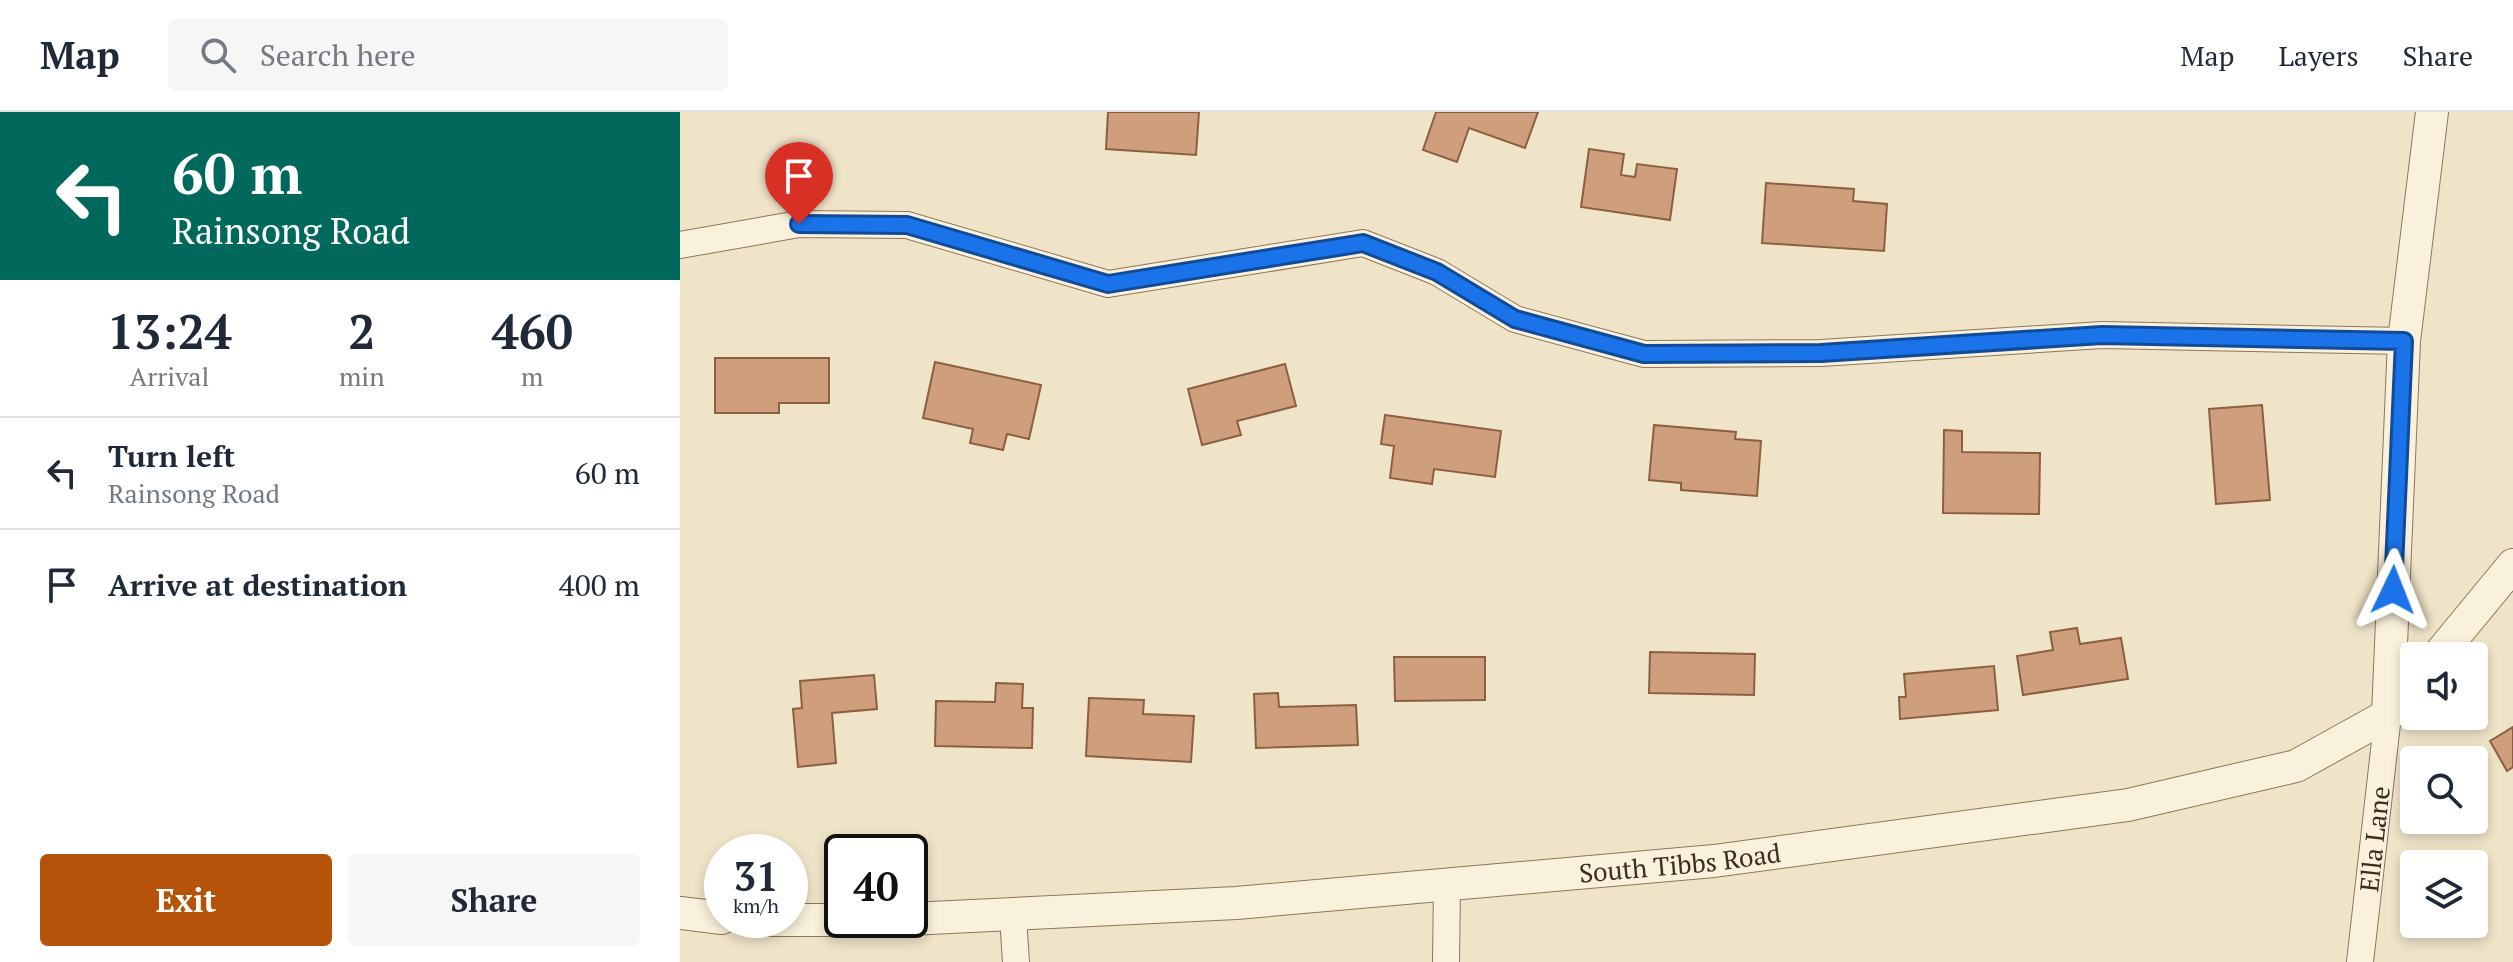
<!DOCTYPE html>
<style>
body{margin:0;font-family:"PT Serif",serif;background:#f6f6f7;color:#1f2937;height:100vh;display:flex;flex-direction:column;font-size:30px;white-space:nowrap}
*{box-sizing:border-box;margin:0}
p{font-size:26px;color:#747a83}
.icon{flex:none;width:44px;height:44px;fill:none;stroke:currentColor;stroke-width:2;stroke-linecap:round;stroke-linejoin:round}
.map{position:relative;flex:1;overflow:hidden}
.details{display:flex;flex-direction:column;background:#fff;width:680px}
.details>*{flex:none}
.top-card{background:#00695c;color:#fff;overflow:hidden}
.buttons{position:absolute;left:1720px;top:530px;display:grid;gap:16px}
.buttons a{display:grid;place-items:center;width:88px;height:88px;border-radius:8px;background:#fff;box-shadow:0 4px 12px #0003;font-size:40px}
.speed{position:absolute;left:24px;top:722px;display:flex;gap:16px;font-size:40px;font-weight:700;text-align:center}
.speed>*{display:grid;place-content:center;width:104px;height:104px;border-radius:50%;background:#fff;box-shadow:0 4px 12px #0003;line-height:1}
.speed small{font-size:20px;font-weight:400}
.speed .limit{border:4px solid #111;border-radius:12px;background:#fff;color:#111}
.pin{position:absolute;display:grid;place-items:center;width:68px;height:68px;color:#fff;margin:-82px -34px;border-radius:50% 50% 50% 0;rotate:-45deg;box-shadow:0 0 8px #0007}
.pin .icon{rotate:45deg}
.me{position:absolute;width:88px;margin:-44px;rotate:2deg;stroke-linejoin:round;filter:drop-shadow(0 0 6px #0008)}
.turn{display:flex;align-items:center;gap:28px;height:168px;padding:0 40px;font-size:36px}
.turn .icon{width:104px;height:104px;stroke-width:2.5}
.turn b{display:block;font-size:56px;line-height:68px}
.eta{display:flex;justify-content:space-evenly;align-items:center;height:136px;text-align:center}
.eta b{font-size:48px;font-weight:800;line-height:56px}
.cta{display:flex;gap:16px;margin-top:auto;padding:16px 40px}
.cta a{flex:1;height:92px;border-radius:8px;background:#b45309;color:#fff;font-size:32px;font-weight:800;line-height:92px;text-align:center}
.cta a+a{background:#f6f6f7;color:#1f2937}
ul{padding:0;list-style:none}
li{display:flex;align-items:center;gap:24px;height:112px;padding:0 40px;border-top:2px solid #e0e1e3}
li div{flex:1}
li b{display:block;font-size:30px}
li em{font-style:normal}
header{display:flex;align-items:center;gap:48px;box-sizing:border-box;height:112px;padding:0 40px;background:#fff;border-bottom:2px solid #e0e1e3}
header strong{font-size:38px}
nav{display:flex;gap:44px;margin-inline-start:auto;font-size:28px}
.search{width:560px;height:72px;background:#f6f6f7;display:flex;align-items:center;gap:20px;box-sizing:border-box;padding:0 28px;border-radius:8px;color:#747a83;font-size:30px}
main{display:flex;flex:1;min-height:0}
.map>svg:first-child{display:block}
.building{fill:#cf9f7d;stroke:#8d5f41;stroke-width:2}
.lines{fill:none;stroke-linecap:round;stroke-linejoin:round}
.minor-casing{stroke:#8d765c;stroke-width:28}
.tertiary-casing{stroke:#8d765c;stroke-width:34}
.minor{stroke:#faf1dc;stroke-width:26}
.tertiary{stroke:#faf1dc;stroke-width:32}
.route-casing{stroke:#114b97;stroke-width:20}
.route{stroke:#1a73e8;stroke-width:14}
.labels{text-anchor:middle;dominant-baseline:central;stroke-width:6;stroke-linejoin:round;paint-order:stroke}
.street-label{font-size:26px;fill:#3d2e20;stroke:#f7eed8}
</style>
<header>
<strong>Map</strong>
<div class="search"><svg class="icon" aria-label="search" viewBox="0 0 24 24"><circle cx="10" cy="10" r="6"/><path d="M15 15l6 6"/></svg>Search here</div>
<nav><a>Map</a><a>Layers</a><a>Share</a></nav>
</header>
<main>
<section class="details">
<div class="top-card">
<div class="turn"><svg class="icon" aria-label="left" viewBox="0 0 24 24"><path d="M17 20v-9H6M10 6l-5 5 5 5"/></svg><div><b>60 m</b>Rainsong Road</div></div>
</div>
<div class="eta">
<div><b>13:24</b><p>Arrival</p></div>
<div><b>2</b><p>min</p></div>
<div><b>460</b><p>m</p></div>
</div>
<ul>
<li><svg class="icon" aria-label="left" viewBox="0 0 24 24"><path d="M17 20v-9H6M10 6l-5 5 5 5"/></svg><div><b>Turn left</b><p>Rainsong Road</p></div><em>60 m</em></li>
<li><svg class="icon" aria-label="arrive" viewBox="0 0 24 24"><path d="M6 21V4h12l-3 4 3 4H6"/></svg><div><b>Arrive at destination</b></div><em>400 m</em></li>
</ul>
<div class="cta"><a>Exit</a><a>Share</a></div>
</section>
<div class="map">
<svg width="1833" height="850" viewBox="0 0 1833 850">
<rect width="100%" height="100%" fill="#f0e4c8"/>
<path class="building" d="M428 0H519L516 43 426 37Z
M756 0H858L845 36 789 16 777 50 743 38Z
M909 37 944 42 941 63 955 65 957 52 997 57 990 108 901 95Z
M1086 71 1174 77 1173 89 1207 92 1204 139 1082 131Z
M35 246H149V291H99V301H35Z
M255 250 361 273 349 327 327 322 323 338 290 331 293 317 243 306Z
M605 252 616 294 557 309 561 323 522 333 508 277Z
M1582 293 1590 388 1536 392 1529 297Z
M705 303 821 319 815 365 754 357 752 372 710 366 714 334 701 332Z
M974 313 1056 320 1055 327 1081 329 1077 384 1001 378V371L969 368Z
M1264 318 1282 319V340L1360 341 1359 402 1263 401Z
M1397 516 1400 532 1441 526 1448 567 1343 583 1337 544 1373 538 1370 520Z
M970 540 1075 542 1074 583 969 581Z
M714 545H805V588L715 589Z
M1314 554 1318 598 1220 607 1219 585H1226L1224 562Z
M194 563 197 597 152 601 156 651 118 655 113 597 122 596 120 569Z
M316 571 343 572 342 596H353L352 636 255 634 256 589 315 590Z
M598 581 599 595 676 593 678 633 576 636 574 582Z
M409 586 464 588 463 602 514 604 511 650 406 644Z
M1833 615V655L1827 659 1810 629Z"/>
<g class="lines">
<g class="minor-casing">
<g id="minor">
<path d="M0 133 119 112 227 113 428 172 683 131 757 160 835 207 964 242 1141 241 1422 223 1724 229"/>
<path d="M333 804 336 850"/>
<path d="M766 850 767 773"/>
<path id="s1" d="M1680 850 1708 603"/>
</g>
</g>
<g class="tertiary-casing">
<g id="tertiary">
<path d="M1758 544 1833 453"/>
<path d="M1708 603 1724 229 1752 0"/>
<path d="M0 801 42 806"/>
<path id="s2" d="M230 807 556 791 1034 749 1448 693 1616 654 1708 603 1734 572"/>
<path d="M92 808H202"/>
</g>
</g>
<use href="#minor" class="minor"/>
<use href="#tertiary" class="tertiary"/>
</g>
<g class="lines">
<g class="route-casing">
<path id="route" d="M119 112 227 113 428 172 683 131 757 160 835 207 964 242 1141 241 1422 223 1724 229 1713 478"/>
</g>
<use href="#route" class="route"/>
</g>
<g class="labels">
<g class="street-label">
<text stroke="none"><textPath href="#s1" startOffset="124">Ella Lane</textPath></text>
<text stroke="none"><textPath href="#s2" startOffset="772">South Tibbs Road</textPath></text>
</g>
</g>
</svg>
<div class="buttons">
<a><svg class="icon" aria-label="sound" viewBox="0 0 24 24"><path d="M4 9h4l5-4v14l-5-4H4zM17 9q2 3 0 6"/></svg></a>
<a><svg class="icon" aria-label="search" viewBox="0 0 24 24"><circle cx="10" cy="10" r="6"/><path d="M15 15l6 6"/></svg></a>
<a><svg class="icon" aria-label="layers" viewBox="0 0 24 24"><path d="M12 4l9 5-9 5-9-5zM3 14l9 5 9-5"/></svg></a>
</div>
<div class="speed"><div>31<small>km/h</small></div><div class="limit">40</div></div>
<div class="pin" style="left:119px;top:112px;background:#d93025"><svg class="icon" aria-label="arrive" viewBox="0 0 24 24"><path d="M6 21V4h12l-3 4 3 4H6"/></svg></div>
<svg class="me" style="left:1713px;top:478px" viewBox="-20 -20 40 40"><path d="M0-17L14 15 0 8-14 15z" fill="#1a73e8" stroke="#fff" stroke-width="4"/></svg>
</div>
</main>
